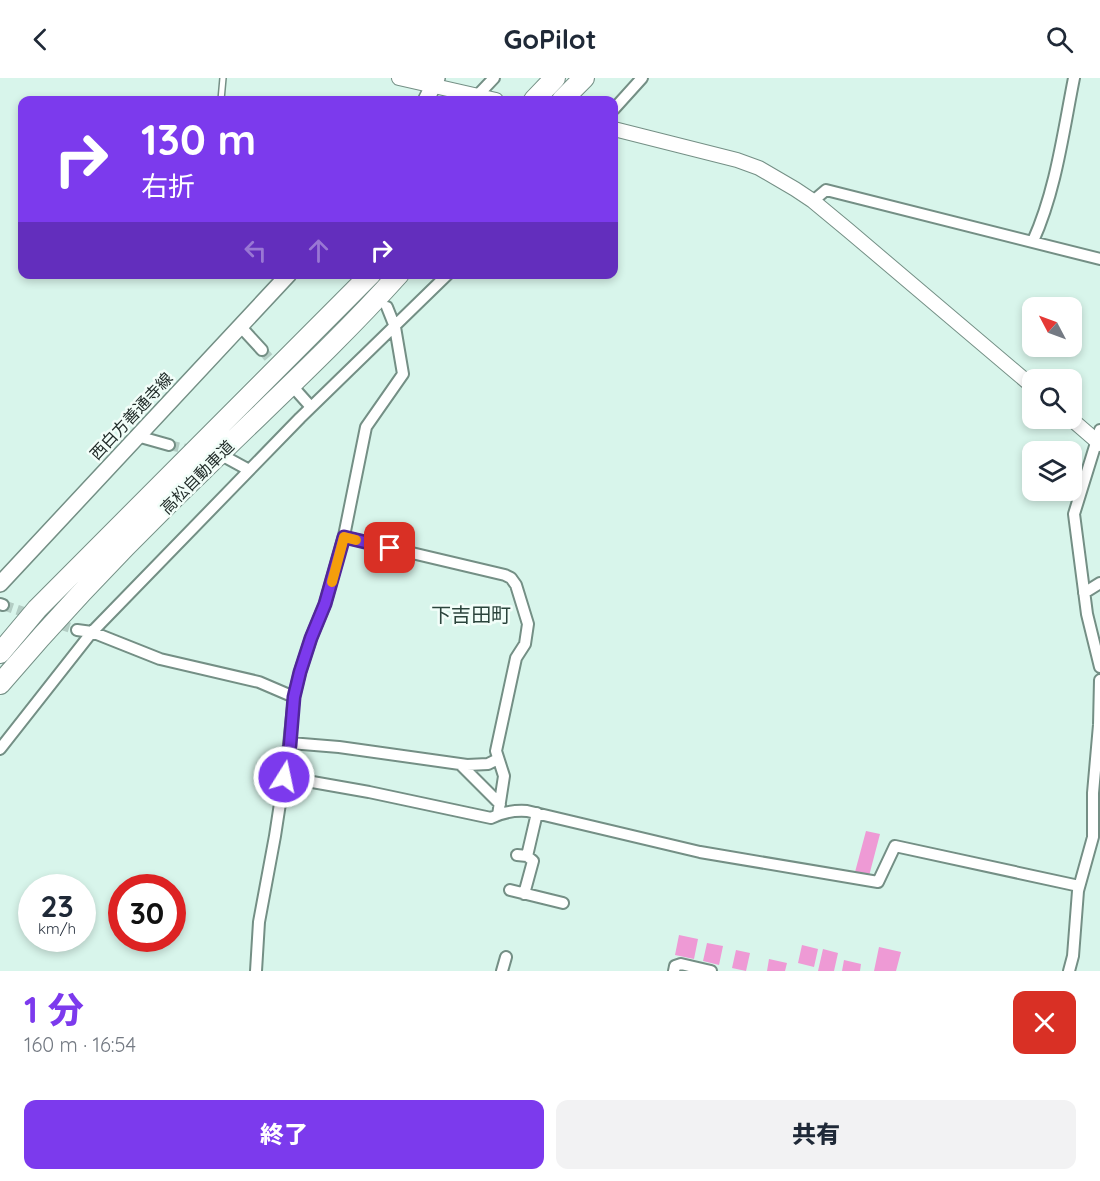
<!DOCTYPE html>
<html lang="ja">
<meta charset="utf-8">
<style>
body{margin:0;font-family:Quicksand,"Noto Sans JP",sans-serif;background:#f2f2f3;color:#1f2937;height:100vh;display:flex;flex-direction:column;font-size:22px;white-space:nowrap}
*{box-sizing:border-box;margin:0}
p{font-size:20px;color:#747a83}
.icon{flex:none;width:33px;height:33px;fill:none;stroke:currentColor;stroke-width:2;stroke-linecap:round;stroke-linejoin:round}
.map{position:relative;height:893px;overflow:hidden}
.sheet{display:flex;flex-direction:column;background:#fff;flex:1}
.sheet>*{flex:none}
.top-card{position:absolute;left:18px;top:18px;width:600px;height:183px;border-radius:12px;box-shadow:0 3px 9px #0003;background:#7c3aed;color:#fff;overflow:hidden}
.needle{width:39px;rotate:311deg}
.controls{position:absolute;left:1022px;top:219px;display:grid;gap:12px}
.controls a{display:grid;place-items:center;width:60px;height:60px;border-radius:12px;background:#fff;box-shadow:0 3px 9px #0003;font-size:30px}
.speed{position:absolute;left:18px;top:796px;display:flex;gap:12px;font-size:30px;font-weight:700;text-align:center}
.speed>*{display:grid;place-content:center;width:78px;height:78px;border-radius:50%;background:#fff;box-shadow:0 3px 9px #0003;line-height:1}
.speed small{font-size:15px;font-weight:400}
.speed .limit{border:9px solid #d22;background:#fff;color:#111}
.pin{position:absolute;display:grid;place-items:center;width:51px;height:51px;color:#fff;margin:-26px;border-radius:12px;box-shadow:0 3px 9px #0006}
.me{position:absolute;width:66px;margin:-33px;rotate:10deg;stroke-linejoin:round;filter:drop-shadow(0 0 4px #0008)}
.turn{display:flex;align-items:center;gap:21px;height:126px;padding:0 24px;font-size:27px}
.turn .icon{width:78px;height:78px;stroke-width:2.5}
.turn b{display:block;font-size:42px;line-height:51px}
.lanes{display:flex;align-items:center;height:57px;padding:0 24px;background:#0003;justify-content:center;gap:30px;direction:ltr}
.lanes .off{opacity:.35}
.round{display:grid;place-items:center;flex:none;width:63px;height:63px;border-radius:12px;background:#f2f2f3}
.overview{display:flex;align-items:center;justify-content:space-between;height:102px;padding:0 24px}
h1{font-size:36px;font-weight:800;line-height:45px;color:#7c3aed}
.cta{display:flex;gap:12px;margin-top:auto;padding:12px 24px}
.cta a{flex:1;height:69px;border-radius:12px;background:#7c3aed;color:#fff;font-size:24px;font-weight:800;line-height:69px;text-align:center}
.cta a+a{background:#f2f2f3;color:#1f2937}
header{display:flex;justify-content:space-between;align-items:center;height:78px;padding:0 24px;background:#fff;font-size:27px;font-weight:800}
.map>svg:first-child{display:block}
.building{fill:#ee9ad5}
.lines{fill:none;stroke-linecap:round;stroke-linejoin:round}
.minor-tunnel{stroke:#b3cdc4;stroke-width:10;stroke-dasharray:10 5;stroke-linecap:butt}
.service-casing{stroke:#748f85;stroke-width:8}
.minor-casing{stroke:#748f85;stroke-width:14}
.tertiary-casing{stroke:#748f85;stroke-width:16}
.secondary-casing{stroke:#748f85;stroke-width:18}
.motorway-casing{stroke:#748f85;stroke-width:22}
.service{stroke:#fff;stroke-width:5}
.minor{stroke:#fff;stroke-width:10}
.tertiary{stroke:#fff;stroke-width:14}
.secondary{stroke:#fff;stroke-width:15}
.motorway{stroke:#fff;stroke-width:20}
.route-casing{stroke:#51269a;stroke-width:15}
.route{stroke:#7c3aed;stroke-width:10}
.slow{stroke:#f59e0b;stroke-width:10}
.labels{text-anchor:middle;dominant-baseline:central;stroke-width:5;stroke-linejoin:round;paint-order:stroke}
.street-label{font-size:16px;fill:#212c29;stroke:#f2fef9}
.quarter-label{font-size:20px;fill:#2b443c;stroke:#f2fef9}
</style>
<header><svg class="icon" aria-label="back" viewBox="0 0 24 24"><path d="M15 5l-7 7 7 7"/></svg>GoPilot<svg class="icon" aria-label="search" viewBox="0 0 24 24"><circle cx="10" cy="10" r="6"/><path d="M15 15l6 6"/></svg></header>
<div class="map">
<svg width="1100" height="893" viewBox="0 0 1100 893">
<rect width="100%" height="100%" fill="#d8f5eb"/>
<path class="building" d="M866 753 880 756 869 798 855 794Z
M679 857 698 861 694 881 675 877Z
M707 865 723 868 719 887 703 883Z
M802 867 818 871 814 889 798 885Z
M879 869 901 874 896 893H874Z
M823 871 838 875 834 893H818Z
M736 872 750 875 746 893 732 890Z
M769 881 787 885 785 893H767Z
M844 882 861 886 860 893H842Z"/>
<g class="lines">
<path class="minor-tunnel" d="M262 272 280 293
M169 367 195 373
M3 527 77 552"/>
<g class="service-casing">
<path id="service" d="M221 22 223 0"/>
</g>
<g class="minor-casing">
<path id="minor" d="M476 19 494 0
M614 31 642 0
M813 123 826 112 1100 181
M1033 163C1056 112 1063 55 1074 0
M240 248 262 272
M294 310 311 329
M1100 352 1074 436 1087 536 1100 589
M137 358 169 367
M227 380 249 392
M344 459 505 497 511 500 516 507 528 546 525 566 516 580 496 673 504 698 498 737
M1084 515 1100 505
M0 526 3 527
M77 552 92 554 160 581 259 604 294 619
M290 665 339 669 467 687 488 686 498 681
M0 671 92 554 300 340 448 196
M460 686 500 726
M284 699 369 714 491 740C503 734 513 732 527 733L700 774 878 804 895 768 1079 808
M517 777 527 778 533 783 524 816
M527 778 537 735
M510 812 563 825
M256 893 259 844 275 758 289 667 294 619 300 594 311 560 325 526 344 458 366 349 403 296 395 249 387 229
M502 893 506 879
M674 893 675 888 681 886 711 893
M1069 893 1073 878 1078 813 1093 759V715L1099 647 1100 602"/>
</g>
<g class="tertiary-casing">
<path id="tertiary" d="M399 0 496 22
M614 51 737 82 759 90 795 111 813 123 848 152 1032 308
M1070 340 1100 366"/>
</g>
<g class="secondary-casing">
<path id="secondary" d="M426 22 437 0
M0 506 289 196"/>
</g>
<g class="motorway-casing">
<path id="motorway" d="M534 22 555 0
M562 22 584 0
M0 575 37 531 371 196
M0 606C64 531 132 460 203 392 269 327 337 265 399 196"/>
</g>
<use href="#service" class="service"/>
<use href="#minor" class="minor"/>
<use href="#tertiary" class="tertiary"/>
<use href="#secondary" class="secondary"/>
<use href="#motorway" class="motorway"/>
</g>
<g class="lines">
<g class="route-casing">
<path id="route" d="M284 699 290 667 294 619 300 594 311 560 325 526 344 459 390 470"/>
</g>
<use href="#route" class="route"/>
<path class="slow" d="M332 504 344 459 356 462"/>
</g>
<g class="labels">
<g class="street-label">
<text transform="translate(131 338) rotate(-47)">西白方善通寺線</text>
<text transform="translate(197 399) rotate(-45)">高松自動車道</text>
</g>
<g class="quarter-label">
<text x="471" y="536">下吉田町</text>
</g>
</g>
</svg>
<div class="controls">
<a><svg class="needle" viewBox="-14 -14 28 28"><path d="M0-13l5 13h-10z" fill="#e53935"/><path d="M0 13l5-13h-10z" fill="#747a83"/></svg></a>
<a><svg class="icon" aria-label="search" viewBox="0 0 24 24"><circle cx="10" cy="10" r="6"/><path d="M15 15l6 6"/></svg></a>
<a><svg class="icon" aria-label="layers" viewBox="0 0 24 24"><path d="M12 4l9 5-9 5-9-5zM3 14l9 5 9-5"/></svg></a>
</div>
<div class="speed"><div>23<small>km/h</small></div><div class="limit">30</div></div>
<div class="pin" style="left:390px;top:470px;background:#d93025"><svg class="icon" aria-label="arrive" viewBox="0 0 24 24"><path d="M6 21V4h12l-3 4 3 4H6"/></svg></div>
<svg class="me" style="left:284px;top:699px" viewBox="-20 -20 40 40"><circle r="17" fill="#7c3aed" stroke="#fff" stroke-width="3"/><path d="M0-11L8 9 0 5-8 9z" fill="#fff"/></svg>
<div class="top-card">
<div class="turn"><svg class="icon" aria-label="right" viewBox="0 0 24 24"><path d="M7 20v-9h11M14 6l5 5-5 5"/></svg><div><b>130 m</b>右折</div></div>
<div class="lanes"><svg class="icon off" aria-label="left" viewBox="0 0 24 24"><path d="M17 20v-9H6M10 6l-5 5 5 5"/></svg><svg class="icon off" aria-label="ahead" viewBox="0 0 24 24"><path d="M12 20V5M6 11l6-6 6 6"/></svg><svg class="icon" aria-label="right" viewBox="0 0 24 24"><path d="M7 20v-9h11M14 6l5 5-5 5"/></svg></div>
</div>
</div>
<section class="sheet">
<div class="overview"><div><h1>1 分</h1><p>160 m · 16:54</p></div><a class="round" style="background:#d93025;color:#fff"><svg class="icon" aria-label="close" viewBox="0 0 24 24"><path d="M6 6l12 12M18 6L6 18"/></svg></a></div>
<div class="cta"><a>終了</a><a>共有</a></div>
</section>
